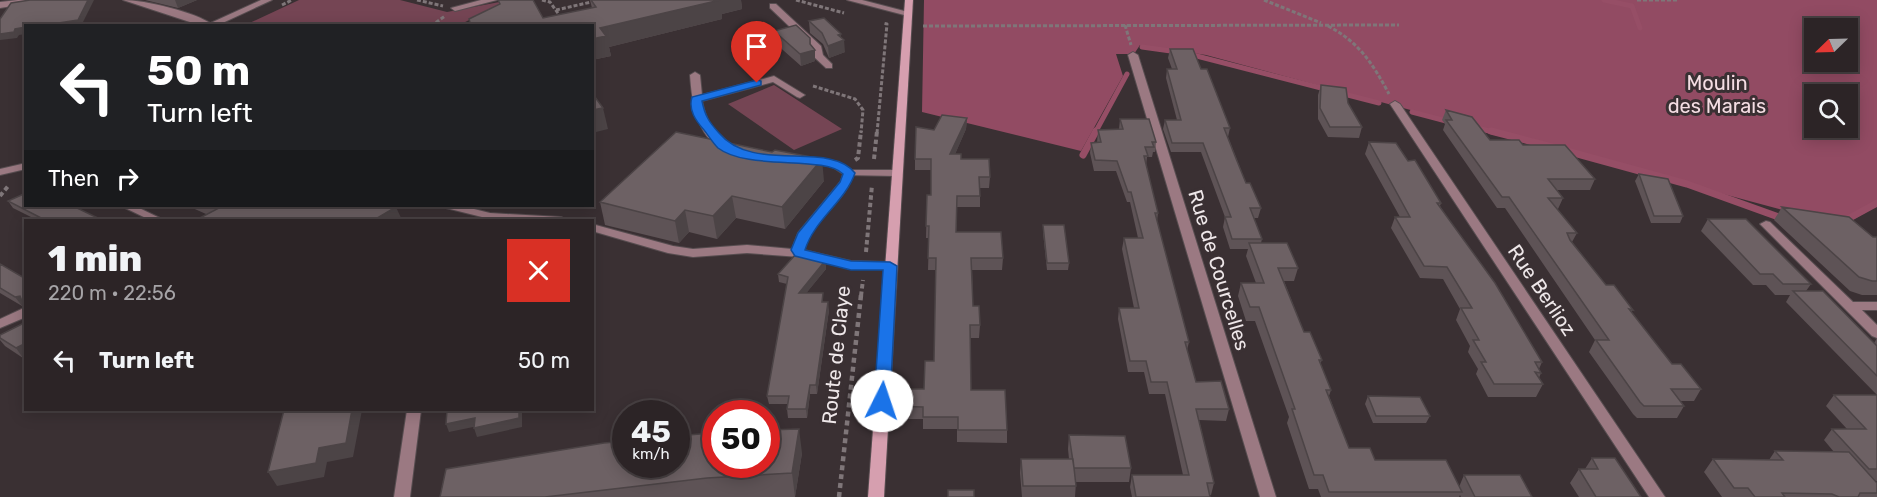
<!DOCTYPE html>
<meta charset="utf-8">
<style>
body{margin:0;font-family:Rubik,sans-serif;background:#383032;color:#f1f3f6;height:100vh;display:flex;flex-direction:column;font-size:22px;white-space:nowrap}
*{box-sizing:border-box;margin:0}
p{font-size:20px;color:#a6a4a7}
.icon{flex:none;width:33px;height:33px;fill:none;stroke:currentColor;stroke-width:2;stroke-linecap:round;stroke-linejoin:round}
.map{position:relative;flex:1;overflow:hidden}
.drawer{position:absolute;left:24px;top:219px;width:570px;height:192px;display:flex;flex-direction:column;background:#2c2426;border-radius:0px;box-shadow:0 3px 15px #0003,0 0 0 2px #484143}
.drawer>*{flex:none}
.hud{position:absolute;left:24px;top:24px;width:570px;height:183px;border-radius:0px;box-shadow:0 3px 15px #0003,0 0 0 2px #484143;background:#202124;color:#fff;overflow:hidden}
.needle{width:39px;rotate:247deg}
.buttons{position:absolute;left:1804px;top:18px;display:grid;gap:12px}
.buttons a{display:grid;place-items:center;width:54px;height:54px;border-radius:0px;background:#2c2426;box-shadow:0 3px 15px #0003,0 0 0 2px #484143;font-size:30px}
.speed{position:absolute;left:612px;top:400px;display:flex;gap:12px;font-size:30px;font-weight:700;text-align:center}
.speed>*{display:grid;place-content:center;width:78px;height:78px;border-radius:50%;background:#2c2426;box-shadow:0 3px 15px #0003,0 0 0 2px #484143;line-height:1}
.speed small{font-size:15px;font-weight:400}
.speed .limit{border:9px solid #d22;background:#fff;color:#111}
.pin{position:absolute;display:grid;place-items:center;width:51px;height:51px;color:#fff;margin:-62px -26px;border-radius:50% 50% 50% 0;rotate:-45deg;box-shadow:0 0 6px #0007}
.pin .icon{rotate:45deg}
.me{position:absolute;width:66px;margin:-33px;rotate:4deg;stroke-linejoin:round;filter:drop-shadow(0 0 4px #0008)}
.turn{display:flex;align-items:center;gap:21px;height:126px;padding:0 24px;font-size:27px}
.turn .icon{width:78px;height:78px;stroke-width:2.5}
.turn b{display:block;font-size:42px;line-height:51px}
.then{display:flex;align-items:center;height:57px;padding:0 24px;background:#0003;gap:12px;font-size:22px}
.round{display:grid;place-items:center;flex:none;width:63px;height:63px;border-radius:0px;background:#383032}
.overview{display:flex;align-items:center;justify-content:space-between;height:102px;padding:0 24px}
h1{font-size:36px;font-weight:800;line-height:45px}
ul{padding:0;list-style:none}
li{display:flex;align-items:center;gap:18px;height:78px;padding:0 24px}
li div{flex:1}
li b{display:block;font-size:22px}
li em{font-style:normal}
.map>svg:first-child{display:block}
.green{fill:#754554}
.forest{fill:#924b63;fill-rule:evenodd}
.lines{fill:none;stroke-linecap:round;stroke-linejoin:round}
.stream-far1{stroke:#964e66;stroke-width:5}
.stream{stroke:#964e66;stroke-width:7}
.lane-casing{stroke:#574d50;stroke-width:2}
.street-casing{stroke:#574d50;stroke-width:2}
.secondary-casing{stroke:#574d50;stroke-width:2}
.path-far2{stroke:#7f7679;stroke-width:3;stroke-dasharray:4 2;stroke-linecap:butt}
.path-far1{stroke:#7f7679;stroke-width:4;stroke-dasharray:4.5 3;stroke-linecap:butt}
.path{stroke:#7f7679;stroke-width:4.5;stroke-dasharray:5 4;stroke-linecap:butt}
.lane{fill:#9b7982;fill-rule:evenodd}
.street{fill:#9b7982;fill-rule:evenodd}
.secondary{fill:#d69faf;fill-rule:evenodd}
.wall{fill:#5e5356}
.shaded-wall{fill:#4c4446}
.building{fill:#6d6164;stroke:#4c4446;stroke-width:1.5}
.route{fill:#1a73e8;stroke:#114b97;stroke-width:1.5}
.labels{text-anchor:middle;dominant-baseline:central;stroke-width:6;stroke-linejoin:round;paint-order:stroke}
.park-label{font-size:20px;fill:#f4dde3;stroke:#3a3033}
.street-label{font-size:20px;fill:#eee7e9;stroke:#3a3033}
</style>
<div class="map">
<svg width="1877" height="497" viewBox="0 0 1877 497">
<rect width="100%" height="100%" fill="#3a3033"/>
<path class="green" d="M299 0H400L447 12 510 0 459 25 243 26Z
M774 85 842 129 794 150 728 104Z"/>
<path class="forest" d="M924 0H1877V206L1842 226 1206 55 1140 45 1134 54H1116L1123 76 1081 151 922 112ZM1815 28H1848V62H1815ZM1815 94H1848V128H1815Z"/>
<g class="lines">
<path class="stream-far1" d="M1604 0 1632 6 1640 28
M1142 47 1178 52
M1189 54 1329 90
M1340 93 1379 103
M1412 112 1450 122
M1473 127 1497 133
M1095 133 1127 74"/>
<path class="stream" d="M1491 131 1552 147
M1563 150 1687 184 1784 219
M1083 155 1096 131
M1844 221 1877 203"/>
<g class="lane-casing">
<path id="lane" d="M18 0H41L37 2 0 8V2Z
M123 0C145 0 196 12 213 25L202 26Z
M770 4H776L821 46 823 55 832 64V68H826L813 56V49L770 8Z
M695 72 700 75 702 95 774 76 805 95 800 98 797 97 773 82 702 101C708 131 718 131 736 150L731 153C697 142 692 104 690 75Z
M807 158C824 159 842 159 854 173 845 203 811 220 804 250L851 261 890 262 896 266 894 269H851L800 257 747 253 693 257 668 253 592 231V224L673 246 693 249 747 245 792 249 798 233 841 181 843 174 831 166 803 163 802 161 803 159Z
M444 206H462L490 213 561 217 567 220 490 219 446 208Z"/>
</g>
<g class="street-casing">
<path id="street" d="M261 0H272L216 26H204Z
M481 0H497L455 11 451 8Z
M847 0H862L912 13 908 16Z
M1133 52 1138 55 1276 497H1260L1128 55Z
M1395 101 1400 104 1665 497H1649L1390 104Z
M26 163V169L0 175V169Z
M849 170H896L901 173 896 176 845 175 844 173Z
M121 206H135L164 220H150Z
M1766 221 1770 222 1853 302H1877V310H1862L1877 325V338L1872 336 1760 224Z
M26 307V317L0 328V319Z
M407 410H421L410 497H394Z"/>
</g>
<g class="secondary-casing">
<path id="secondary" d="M905 0H913L884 497H868Z"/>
</g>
<path class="path-far2" d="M417 0 443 6
M542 0 550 2 567 26
M796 0 844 13
M1264 0 1321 23
M1637 0H1677
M282 5 292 0
M556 10 600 0
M1125 25 1131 45
M431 26 445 16
M923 26 1399 25
M1328 26C1359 42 1373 64 1389 94
M813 86 855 99 863 110 861 133
M877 133 887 24 883 23"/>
<path class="path-far1" d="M874 159 877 131
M855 160 858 158 861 131
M0 196 9 185
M866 252 872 185
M861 296 863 280"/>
<path class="path" d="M839 497 861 295"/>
<use href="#lane" class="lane"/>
<use href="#street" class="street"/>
<use href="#secondary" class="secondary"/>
</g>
<path class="wall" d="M145 0H197L178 8Z
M590 0H741L742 9 722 14V19L609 47 611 56 592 60V26H470L469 19 543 18 592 8Z
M809 21 845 52 829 58 823 44 810 33Z
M774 31 810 38V45L815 61 801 66 775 43Z
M1170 49 1201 69 1230 128 1228 137 1246 183 1261 208 1258 218H1254L1262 239 1261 243 1298 268 1294 281H1284L1304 332 1322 360 1320 364 1331 390 1329 396 1349 448 1375 460 1459 487 1464 475 1532 497H1461L1460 495 1459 497H1321L1318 489H1309L1287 423 1289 417 1255 321H1246L1238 296 1241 283H1256L1246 256 1248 249H1230L1223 227 1225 217 1201 152H1171L1163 129 1165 120H1177L1166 78 1167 69H1172L1168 58Z
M1321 85 1348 103 1362 127 1359 138 1328 137 1318 119V95Z
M1446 110 1490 140 1523 145 1595 179 1590 190H1557L1563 198 1558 209H1557L1577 233 1572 242 1606 285 1633 310 1631 312 1672 364 1701 389 1694 401H1680L1684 406 1677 418H1637L1633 414 1589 352 1595 340 1505 208H1497L1443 130 1445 124 1442 120Z
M967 118 966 129 955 154 990 177 989 188H980V207H957L956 232 1003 258 1002 270H972L973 306 980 325 979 338H970L971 390 1007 430V443L957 442V429H923V419H891L890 406 924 389 934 361 936 270H928L929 238H926L927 195H931V170H915V159L934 130Z
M1120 119 1156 142 1155 152H1153L1152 157H1147L1146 166 1158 213 1157 221 1189 342 1187 350 1196 382 1229 409 1226 421 1199 420 1214 483 1211 495H1210V497H1132L1130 487 1132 475H1183L1165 394H1149L1144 372H1128L1118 319 1119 308H1134L1122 249 1124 238H1138L1130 202H1127L1116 171H1094L1090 153 1091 143H1097L1098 130 1119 129Z
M1369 142 1408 161 1441 203 1440 206 1542 362 1539 369 1541 373 1539 378 1543 384 1536 397H1488L1476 374 1478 369 1468 352 1470 346 1456 320 1460 309 1443 279 1420 278 1391 228 1395 217H1400L1365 154Z
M1639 174 1683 216 1680 223H1651L1635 181Z
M824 181 785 229 736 218 717 239 689 232 679 243 605 225 600 202Z
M8 201 102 220H37L13 208Z
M188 206H393L206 214Z
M1782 207 1873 237H1877V295H1862L1850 291 1774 220Z
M1708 219 1811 284 1806 291 1874 343 1877 338V481H1874L1877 483V497H1722L1704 472 1713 459 1769 460 1775 451 1834 452 1824 440 1832 429H1847L1826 406 1834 395H1877L1786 302 1790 295H1775L1766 285H1753L1701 231Z
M1043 225 1069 263 1068 270H1047L1043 232Z
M825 261 826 269 806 293 824 302 829 310 817 394H810L807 418H788L787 409 788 404H769L767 396 787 284 779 282 778 274Z
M0 264 26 279V307L25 305 22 306 0 293Z
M26 322V356L23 358 5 346 0 340V335Z
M1368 396 1430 416 1426 423H1373L1365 404Z
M1069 435 1131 468 1129 482H1076L1075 497H1022L1020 473 1021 459H1069L1068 449Z
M802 453 795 497H440Z
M1592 458 1641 497H1579L1570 483 1579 469H1585Z"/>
<path class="shaded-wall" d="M88 0H94L81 26H39Z
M175 0H197L178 8Z
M716 0H741L742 9 722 14V19L609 47 611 56 592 60V39L600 28Z
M26 27V34L19 35 17 38 0 40V34L15 29Z
M841 34V41L844 40 845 52 829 58 828 46 838 35Z
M810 38 811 51 815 50V61L801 66 800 54Z
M603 108 608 129 592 133V110Z
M967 118 966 129 950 166V154Z
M822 159 824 181 785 229 782 207Z
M732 196 736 218 717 239 713 216Z
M396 207 402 220H374Z
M685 210 689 232 679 243 675 221Z
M825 261 826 269 800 301 799 293Z
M20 296 22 301 25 305 22 306 15 297Z
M828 302 829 310 817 394 816 385Z
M26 343V356L23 358 16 348Z
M810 385V394L807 418 806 409Z
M352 410H362L353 457 327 462 324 477 277 486 268 472 319 448Z
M519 410H522V427L477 437 474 428Z
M475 418 478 426 449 432 446 424Z
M799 429 802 453 795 497 792 473Z"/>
<path class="building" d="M30 0H88L78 20 39 26H26V27L15 29 14 32 0 34V19L11 3Z
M498 0H533L543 18 596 7 591 0H720L600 28 606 36 592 39V26H471L469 19 500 4Z
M824 18 841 34 838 35 844 40 828 46 822 33 809 21Z
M796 25 810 38V44L815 50 800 54 774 31Z
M1170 49H1193L1201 69H1207L1230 128H1224L1237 161 1246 183H1250L1261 208H1250L1262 239H1232L1225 217H1231L1203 143H1172L1165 120H1181L1167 69H1177Z
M1321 85 1346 88 1348 103 1362 127H1330L1320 108Z
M592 93 603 108 592 110Z
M1446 110 1472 117 1490 140H1519L1523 145H1565L1595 179H1548L1563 198H1548L1577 233H1567L1570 240 1606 285H1614L1633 310 1629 309 1672 364H1681L1701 389H1671L1684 406H1644L1640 402 1596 340H1609L1509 197H1502L1446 120H1452Z
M942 115 967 118 950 154H961V159H989L990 177H979L980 196H957L956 232H1001L1003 258H971L973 306H979L980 325H970L971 390H1005L1007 430H958V417H923V407L890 406 891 389H924L925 361H934L936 258H928L929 226H926L927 195H931V159H915L916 127 934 130Z
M1120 119H1149L1156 142H1152L1154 147H1145L1148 156H1144L1158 213H1155L1189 342H1185L1196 382 1221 381 1229 409H1196L1214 483H1207L1210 497H1136L1132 475H1189L1167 382H1151L1146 361H1130L1119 308H1139L1124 238H1143L1131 192H1128L1117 161 1095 160 1091 143 1101 142 1098 130 1123 129Z
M676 132 772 152 775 150 822 159 782 207 732 196 713 216 685 210 675 221 600 202Z
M1369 142 1396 143 1408 161 1415 160 1441 203H1437L1495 283 1542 362H1535L1541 373 1535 372 1543 384H1494L1481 362H1486L1473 340H1479L1461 308H1472L1447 267 1424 266 1395 217H1410Z
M1639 174 1668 179 1683 216H1654Z
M26 193V206H73L102 220H45L8 201Z
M218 206H393L396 207 374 220H196L221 207Z
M1782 207 1849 217 1873 237H1877V281H1872L1859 277Z
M1708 219H1746L1811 284H1783L1773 274H1760Z
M1043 225H1064L1069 263H1047Z
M1249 243H1287L1298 268H1278L1304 332H1310L1322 360H1319L1331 390H1326L1349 448H1370L1375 460H1446L1462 492H1329L1323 475H1314L1292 409H1295L1259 307H1250L1241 283H1264Z
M796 254 825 261 799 293H823L822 302H828L816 385H810L806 409H787L789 396H767L788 277 778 274Z
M0 264 26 279V303L22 301 20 296 15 297 0 288Z
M1793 291H1823L1877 346V376Z
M26 322V343L16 348 0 338V335Z
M1834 395H1877V469H1869L1832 429H1866Z
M1368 396 1420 397 1430 416H1376Z
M284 410H352L346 443 319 448 316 463 268 472Z
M447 410H519V418L474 428 475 418 446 424Z
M799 429 792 473 707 478 545 497H440L446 469 604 443 626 441V465H676V436L700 434 716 433V465H766V430Z
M1069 435 1125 436 1131 468H1074Z
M1775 451 1849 452 1877 483V493H1860L1858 497H1839L1832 494 1782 493 1785 497H1755L1748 488H1734L1713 459 1783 460Z
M1592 458H1615L1641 497H1596L1579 469H1598Z
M1021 459H1073L1076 486H1023Z
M1464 475H1520L1532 497H1475Z
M948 490H974V497H948Z"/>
<path class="route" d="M757 80 761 81V85L702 101C705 116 709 122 719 133 753 174 829 140 855 173 845 202 814 220 805 250L851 261 890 262 897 266 890 401 888 405H877L874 401 883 270H851L795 256 791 250 798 233 840 182 843 174C824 155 748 171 718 148 713 143 708 135 704 130 696 121 688 110 692 97Z"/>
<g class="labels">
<g class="park-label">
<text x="1717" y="83">Moulin<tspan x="1717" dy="23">des Marais</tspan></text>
</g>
<g class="street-label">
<text transform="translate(1219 270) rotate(73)">Rue de Courcelles</text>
<text transform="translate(1542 290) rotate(56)">Rue Berlioz</text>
<text transform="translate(836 355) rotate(-84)">Route de Claye</text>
</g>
</g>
</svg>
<div class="buttons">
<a><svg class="needle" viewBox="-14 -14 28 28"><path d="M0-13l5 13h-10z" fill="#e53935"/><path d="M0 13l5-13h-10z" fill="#a6a4a7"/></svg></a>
<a><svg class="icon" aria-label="search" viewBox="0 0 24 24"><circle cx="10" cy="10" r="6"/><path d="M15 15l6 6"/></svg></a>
</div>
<div class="speed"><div>45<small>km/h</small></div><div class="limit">50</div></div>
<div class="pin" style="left:757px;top:83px;background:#d93025"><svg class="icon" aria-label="arrive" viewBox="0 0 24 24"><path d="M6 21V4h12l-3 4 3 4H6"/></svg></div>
<svg class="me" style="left:882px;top:401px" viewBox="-20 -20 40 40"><circle r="19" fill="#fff"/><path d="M0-13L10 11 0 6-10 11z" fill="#1a73e8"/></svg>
<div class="hud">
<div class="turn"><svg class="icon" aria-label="left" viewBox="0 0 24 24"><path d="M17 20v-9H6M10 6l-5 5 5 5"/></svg><div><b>50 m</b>Turn left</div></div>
<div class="then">Then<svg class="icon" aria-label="right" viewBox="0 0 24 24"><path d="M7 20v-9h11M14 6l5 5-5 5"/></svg></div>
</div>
<section class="drawer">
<div class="overview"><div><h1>1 min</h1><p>220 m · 22:56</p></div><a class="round" style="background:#d93025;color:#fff"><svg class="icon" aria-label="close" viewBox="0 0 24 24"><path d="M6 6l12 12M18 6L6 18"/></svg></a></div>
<ul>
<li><svg class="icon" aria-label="left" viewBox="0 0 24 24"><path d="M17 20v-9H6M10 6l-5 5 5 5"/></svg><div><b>Turn left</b></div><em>50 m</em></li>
</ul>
</section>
</div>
